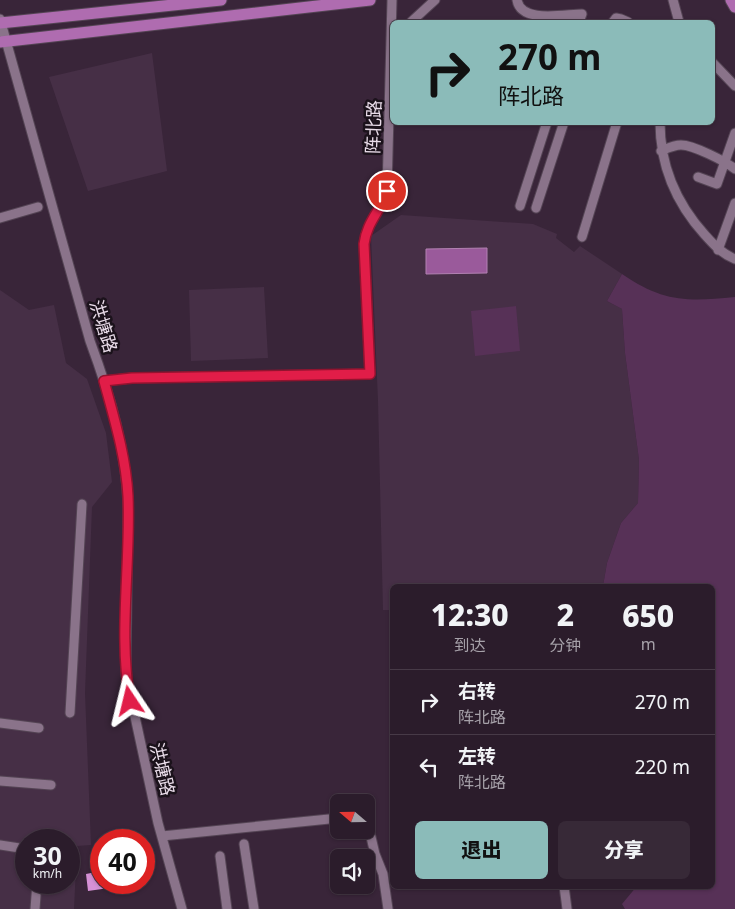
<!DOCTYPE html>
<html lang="zh">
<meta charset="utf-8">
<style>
body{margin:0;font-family:"Noto Sans","Noto Sans SC",sans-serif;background:#372937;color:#f1f3f6;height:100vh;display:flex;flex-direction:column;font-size:19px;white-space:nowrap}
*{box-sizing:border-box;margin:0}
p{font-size:16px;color:#a6a1a9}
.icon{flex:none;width:28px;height:28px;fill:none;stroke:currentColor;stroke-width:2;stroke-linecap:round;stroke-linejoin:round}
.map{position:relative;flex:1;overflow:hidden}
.sheet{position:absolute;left:390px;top:584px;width:325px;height:305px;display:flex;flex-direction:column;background:#2b1c2b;border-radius:8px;box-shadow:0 1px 4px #0004,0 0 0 1px #473a47}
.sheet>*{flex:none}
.banner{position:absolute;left:390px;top:20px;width:325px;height:105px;border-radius:8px;box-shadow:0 1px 4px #0004,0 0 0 1px #473a47;background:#8bbbb9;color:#111;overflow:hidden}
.needle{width:32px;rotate:290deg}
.buttons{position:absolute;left:330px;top:794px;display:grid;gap:10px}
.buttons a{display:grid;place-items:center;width:45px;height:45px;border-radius:8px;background:#2b1c2b;box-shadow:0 1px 4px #0004,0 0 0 1px #473a47;font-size:25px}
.speed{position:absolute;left:15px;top:829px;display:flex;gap:10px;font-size:25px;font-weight:700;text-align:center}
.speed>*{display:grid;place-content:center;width:65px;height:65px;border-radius:50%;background:#2b1c2b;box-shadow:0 1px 4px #0004,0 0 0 1px #473a47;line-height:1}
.speed small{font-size:12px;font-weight:400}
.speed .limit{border:8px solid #d22;background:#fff;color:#111}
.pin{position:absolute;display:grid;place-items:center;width:42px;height:42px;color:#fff;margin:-21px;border:2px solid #fff;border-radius:50%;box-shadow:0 1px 5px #0007}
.me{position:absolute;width:55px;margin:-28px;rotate:350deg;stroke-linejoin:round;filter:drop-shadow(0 0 4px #0008)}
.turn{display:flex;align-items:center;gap:18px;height:105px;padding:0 25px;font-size:22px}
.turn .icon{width:65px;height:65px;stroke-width:2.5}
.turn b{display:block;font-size:35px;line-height:42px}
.eta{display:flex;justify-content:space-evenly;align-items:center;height:85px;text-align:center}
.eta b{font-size:30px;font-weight:800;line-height:35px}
.primary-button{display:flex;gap:10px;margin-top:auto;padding:10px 25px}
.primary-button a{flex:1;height:58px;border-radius:8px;background:#8bbbb9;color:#111;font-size:20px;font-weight:800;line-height:58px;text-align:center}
.primary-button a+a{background:#372937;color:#f1f3f6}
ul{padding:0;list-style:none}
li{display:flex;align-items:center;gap:15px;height:65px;padding:0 25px;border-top:1px solid #473a47}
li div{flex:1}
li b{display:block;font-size:19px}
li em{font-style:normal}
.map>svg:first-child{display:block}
.built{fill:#462f46;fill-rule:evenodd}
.green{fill:#573157}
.water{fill:#9a5a9b;stroke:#b281b2}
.building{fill:#d691d6}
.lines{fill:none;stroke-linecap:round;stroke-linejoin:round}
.minor-casing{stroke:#544454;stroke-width:11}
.major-casing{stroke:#544454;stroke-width:13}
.minor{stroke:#8a738a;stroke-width:9}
.major{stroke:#af6cb0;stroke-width:11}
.route-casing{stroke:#92132f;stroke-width:12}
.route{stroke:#e11d48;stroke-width:9}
.labels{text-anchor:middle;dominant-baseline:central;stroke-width:5;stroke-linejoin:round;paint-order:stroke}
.street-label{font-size:18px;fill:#e9dce9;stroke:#1b121b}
</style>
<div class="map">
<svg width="735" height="909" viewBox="0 0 735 909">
<rect width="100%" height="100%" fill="#392539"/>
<path class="built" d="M152 53 167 171 88 191 49 77Z
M401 215 533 224 557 234 556 238 574 252 580 246 622 274 607 301 622 309 625 353 639 460 638 503 621 523 607 563 603 586H392V610H383L378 401 371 236Z
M264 287 268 358 191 361 189 290Z
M0 290 29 310 54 305 66 363 87 379 106 433 112 482 92 507 85 693 91 845 77 846 74 909H0ZM26 840H69V882H26Z"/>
<path class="green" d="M622 274C663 302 687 302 735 297V909H625L622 904 637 886H712V586H603L607 563 621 523 638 503 639 460 625 353 622 309 607 301Z
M516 306 520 351 475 356 471 311Z"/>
<path class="water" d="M487 248V273L426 274V249Z"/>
<path class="building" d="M101 871V882H123V886L88 891 86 874Z"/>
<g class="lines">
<g class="minor-casing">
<path id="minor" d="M517 0C521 24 565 14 582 14L579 22
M673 0 679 22
M0 19 90 341C110 395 127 452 128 509L126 675 158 823 182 909
M411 22 435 0
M613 22 616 18 621 19 628 22
M712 62 735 86
M660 122C660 166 676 203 705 235 714 245 722 254 735 259
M661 151C668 148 674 145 681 145 693 145 725 161 735 169
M698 177 717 184 735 133
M520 206 547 122
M536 208 564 122
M0 218 38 207
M582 237 617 122
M718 250 735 203
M104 381 132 378 370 374 364 244C367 221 381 211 387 191L392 0
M70 713 82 504
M0 723 39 728
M0 781 51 785
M366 816 375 854 383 874 388 909
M162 836 339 818
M244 844 254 909
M0 845 26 849
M220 856 227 909
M564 886 567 909
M35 909 37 882"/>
</g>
<g class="major-casing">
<path id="major" d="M731 0 735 7
M0 23 221 0
M0 42 370 0"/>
</g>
<use href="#minor" class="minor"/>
<use href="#major" class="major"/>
</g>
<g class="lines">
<g class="route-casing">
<path id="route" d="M130 701C118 633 131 564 128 496 126 457 114 418 104 381L132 378 370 374 364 244C367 221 381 211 387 191"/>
</g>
<use href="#route" class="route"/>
</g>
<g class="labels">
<g class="street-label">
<text transform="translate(373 127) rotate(-88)">阵北路</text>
<text transform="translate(104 326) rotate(73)">洪塘路</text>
<text transform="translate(163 769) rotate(77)">洪塘路</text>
</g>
</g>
</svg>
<div class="buttons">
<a><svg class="needle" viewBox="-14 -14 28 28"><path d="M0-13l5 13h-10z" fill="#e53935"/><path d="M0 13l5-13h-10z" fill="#a6a1a9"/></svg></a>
<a><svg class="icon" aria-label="sound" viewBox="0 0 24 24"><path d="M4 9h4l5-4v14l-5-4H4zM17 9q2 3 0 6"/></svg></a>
</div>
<div class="speed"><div>30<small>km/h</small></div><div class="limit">40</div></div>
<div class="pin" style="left:387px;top:191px;background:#d93025"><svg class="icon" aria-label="arrive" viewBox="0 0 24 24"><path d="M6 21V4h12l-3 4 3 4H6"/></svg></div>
<svg class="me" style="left:130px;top:701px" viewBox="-20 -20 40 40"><path d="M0-17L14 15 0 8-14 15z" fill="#e11d48" stroke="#fff" stroke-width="4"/></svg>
<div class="banner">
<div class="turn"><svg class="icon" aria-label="right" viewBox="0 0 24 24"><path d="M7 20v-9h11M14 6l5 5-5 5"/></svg><div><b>270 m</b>阵北路</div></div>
</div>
<section class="sheet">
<div class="eta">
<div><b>12:30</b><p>到达</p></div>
<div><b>2</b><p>分钟</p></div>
<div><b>650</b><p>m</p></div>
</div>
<ul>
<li><svg class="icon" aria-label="right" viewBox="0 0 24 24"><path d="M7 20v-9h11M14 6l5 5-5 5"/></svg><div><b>右转</b><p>阵北路</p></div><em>270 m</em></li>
<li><svg class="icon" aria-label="left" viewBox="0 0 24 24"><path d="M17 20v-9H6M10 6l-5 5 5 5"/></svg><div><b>左转</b><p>阵北路</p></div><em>220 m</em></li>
</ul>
<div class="primary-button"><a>退出</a><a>分享</a></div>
</section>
</div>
